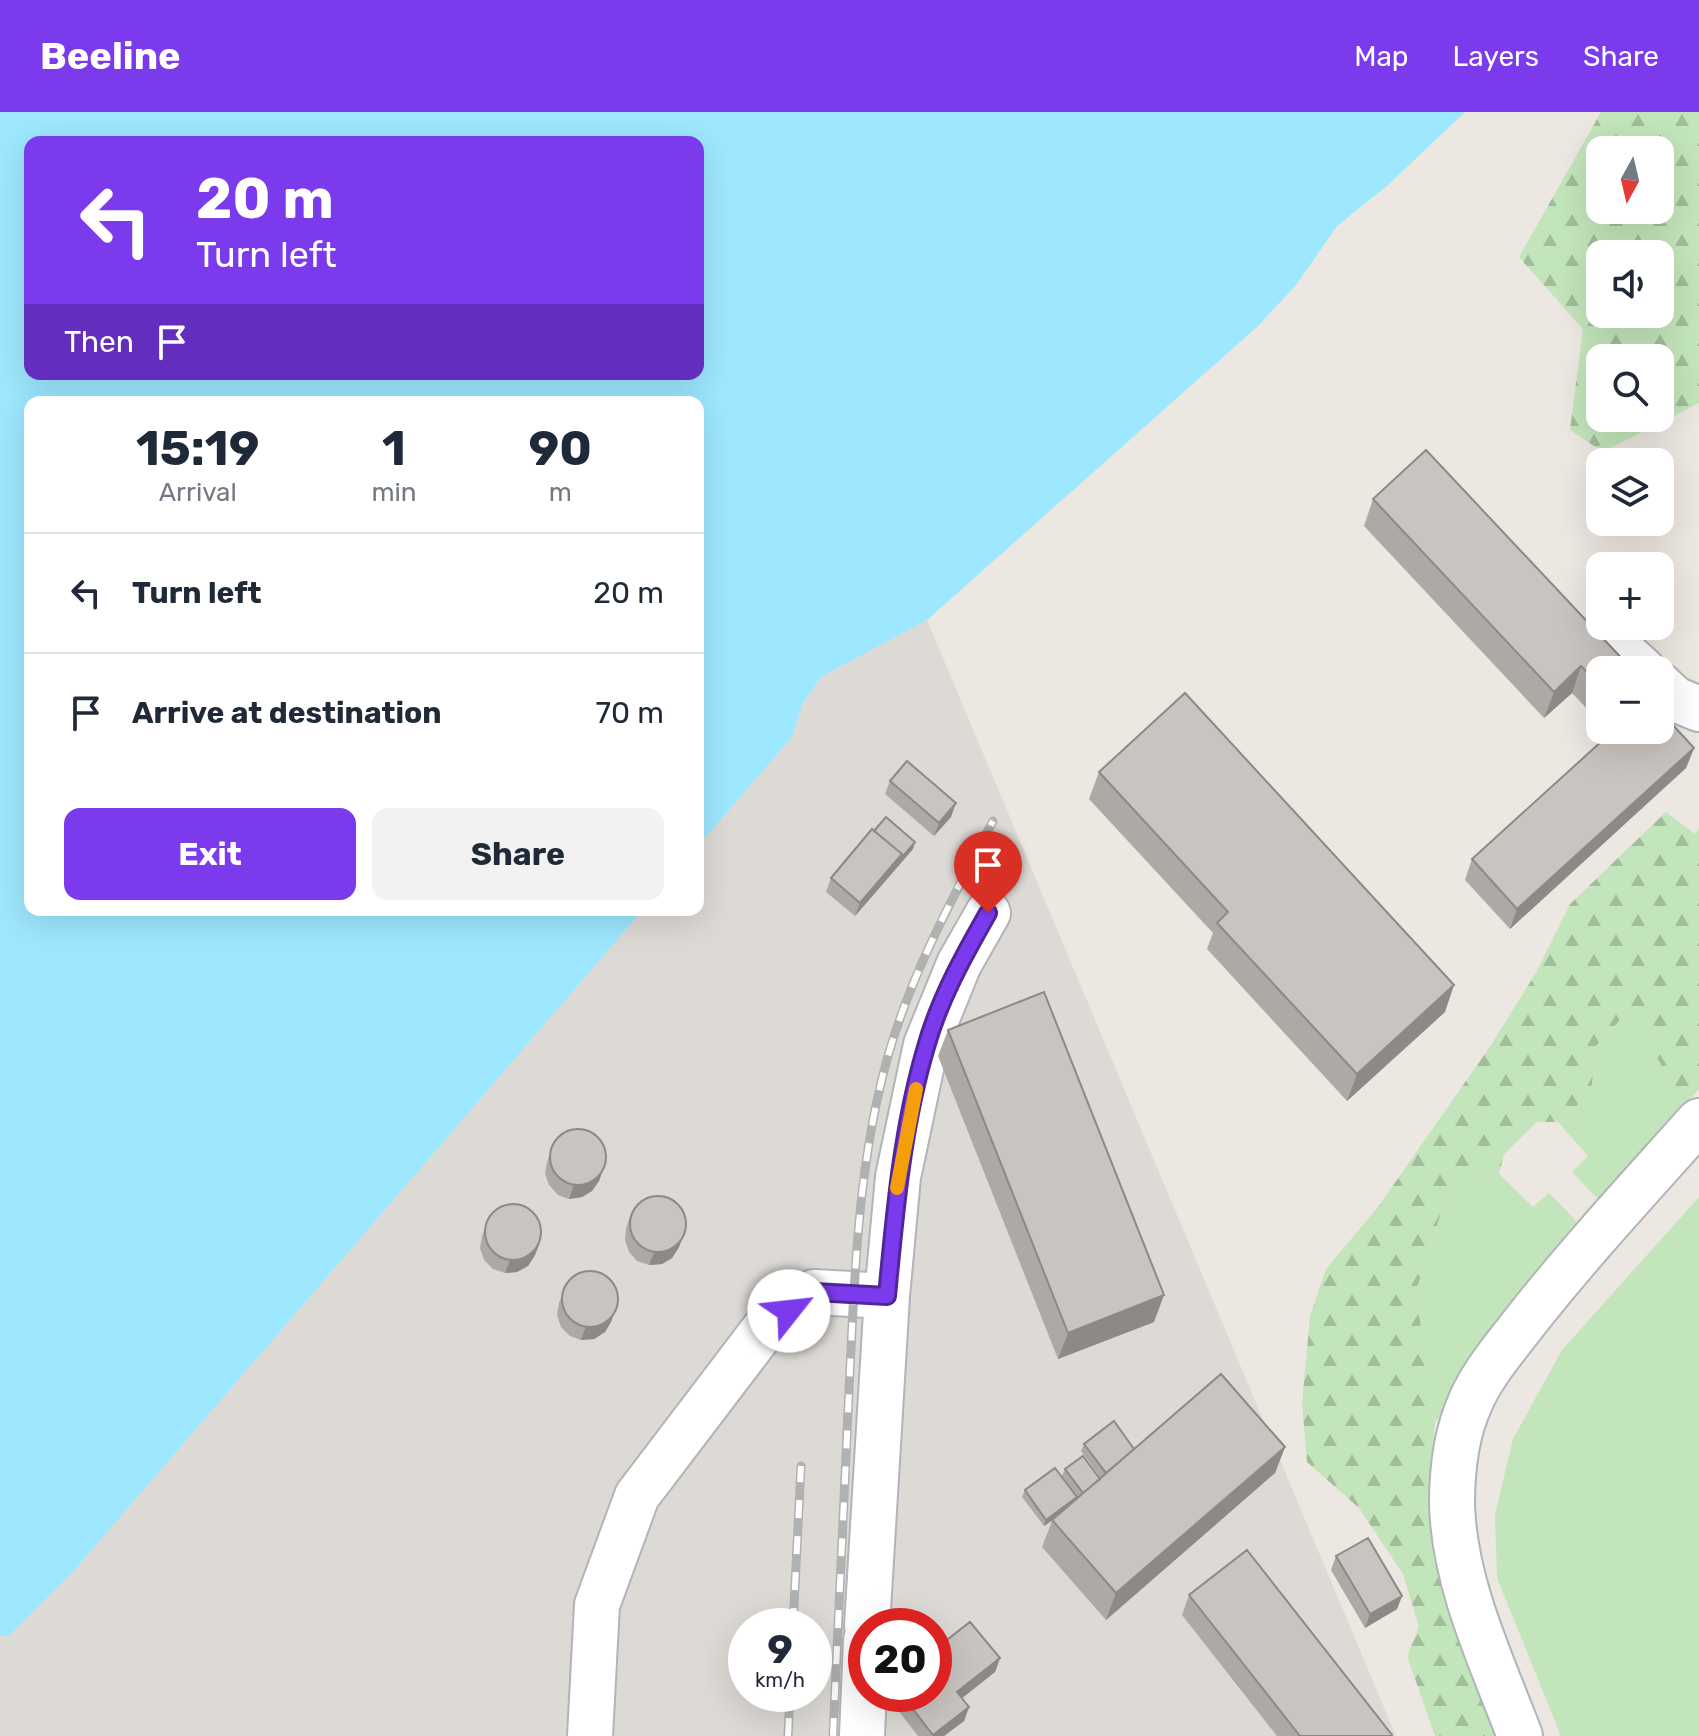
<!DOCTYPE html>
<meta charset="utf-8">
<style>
body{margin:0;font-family:Rubik,sans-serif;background:#f2f2f3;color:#1f2937;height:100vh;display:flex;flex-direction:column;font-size:30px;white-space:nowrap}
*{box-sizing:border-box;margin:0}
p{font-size:26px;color:#747a83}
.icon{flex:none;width:44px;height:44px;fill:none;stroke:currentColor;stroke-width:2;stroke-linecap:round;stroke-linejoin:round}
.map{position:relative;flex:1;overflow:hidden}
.panel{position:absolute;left:24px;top:284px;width:680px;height:520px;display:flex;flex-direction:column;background:#fff;border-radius:16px;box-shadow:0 8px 32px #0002}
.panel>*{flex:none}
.banner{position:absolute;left:24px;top:24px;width:680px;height:244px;border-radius:16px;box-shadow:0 8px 32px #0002;background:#7c3aed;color:#fff;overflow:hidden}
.needle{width:52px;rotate:188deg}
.tools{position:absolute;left:1586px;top:24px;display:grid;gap:16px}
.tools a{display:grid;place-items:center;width:88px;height:88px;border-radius:16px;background:#fff;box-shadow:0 8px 32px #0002;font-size:40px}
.speed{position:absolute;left:728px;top:1496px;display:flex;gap:16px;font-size:40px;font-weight:700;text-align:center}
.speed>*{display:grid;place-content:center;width:104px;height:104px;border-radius:50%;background:#fff;box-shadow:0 8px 32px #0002;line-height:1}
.speed small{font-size:20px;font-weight:400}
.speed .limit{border:12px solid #d22;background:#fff;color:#111}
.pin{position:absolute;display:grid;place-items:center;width:68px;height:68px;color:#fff;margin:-82px -34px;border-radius:50% 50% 50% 0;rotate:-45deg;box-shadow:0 0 8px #0007}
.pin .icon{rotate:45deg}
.me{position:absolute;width:88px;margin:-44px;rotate:61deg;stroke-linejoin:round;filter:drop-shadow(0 0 6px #0008)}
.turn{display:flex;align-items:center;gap:28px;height:168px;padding:0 40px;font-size:36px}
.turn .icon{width:104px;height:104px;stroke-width:2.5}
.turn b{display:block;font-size:56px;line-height:68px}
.then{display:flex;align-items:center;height:76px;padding:0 40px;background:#0003;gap:16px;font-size:30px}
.eta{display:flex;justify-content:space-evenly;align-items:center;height:136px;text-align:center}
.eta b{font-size:48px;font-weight:700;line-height:56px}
.primary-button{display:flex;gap:16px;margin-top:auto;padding:16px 40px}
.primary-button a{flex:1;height:92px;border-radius:16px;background:#7c3aed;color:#fff;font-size:32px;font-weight:700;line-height:92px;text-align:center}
.primary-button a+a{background:#f2f2f3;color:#1f2937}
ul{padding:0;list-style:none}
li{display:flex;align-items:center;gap:24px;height:120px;padding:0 40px;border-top:2px solid #e0e1e3}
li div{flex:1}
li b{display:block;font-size:30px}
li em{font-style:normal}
header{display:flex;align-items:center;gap:48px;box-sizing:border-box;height:112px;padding:0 40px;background:#7c3aed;color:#fff}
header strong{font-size:38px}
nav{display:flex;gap:44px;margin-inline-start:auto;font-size:28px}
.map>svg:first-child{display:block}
.industrial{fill:#ddd9d5;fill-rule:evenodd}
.grass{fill:#c3e5bb}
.forest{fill:url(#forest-firs);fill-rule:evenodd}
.water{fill:#9de7ff;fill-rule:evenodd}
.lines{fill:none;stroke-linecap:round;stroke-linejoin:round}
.minor-casing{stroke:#b1b5b8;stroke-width:48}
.minor{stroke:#fff;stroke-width:44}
.rail-casing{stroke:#b0b1b1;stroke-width:9}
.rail{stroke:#fff;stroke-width:6;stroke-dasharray:18;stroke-linecap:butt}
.wall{fill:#ada9a4}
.shaded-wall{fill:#8d8986}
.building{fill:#c9c4bf;stroke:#8d8986;stroke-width:2}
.route-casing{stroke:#51269a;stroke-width:20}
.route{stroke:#7c3aed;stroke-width:14}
.slow{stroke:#f59e0b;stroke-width:14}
</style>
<header>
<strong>Beeline</strong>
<nav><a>Map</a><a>Layers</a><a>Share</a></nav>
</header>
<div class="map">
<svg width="1699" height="1624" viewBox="0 0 1699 1624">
<defs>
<pattern id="forest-firs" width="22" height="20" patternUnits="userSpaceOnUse" patternTransform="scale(2)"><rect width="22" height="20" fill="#c3e5bb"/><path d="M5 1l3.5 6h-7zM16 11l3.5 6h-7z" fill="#a1bd9b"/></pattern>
</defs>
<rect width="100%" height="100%" fill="#ece7e0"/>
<path class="industrial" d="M927 508 1396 1624H0V1524H9L72 1461 643 798H698V734L792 625 803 591 821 565ZM746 1514H814V1582H746ZM866 1514H934V1582H866Z"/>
<path class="grass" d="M1631 896 1684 994 1601 1090 1572 1060 1588 1044 1558 1010 1591 981 1596 934Z
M1472 1055 1499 1062 1533 1095 1549 1081 1579 1112 1471 1250 1434 1313 1416 1179 1440 1104Z
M1699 1085V1624H1561L1497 1466 1495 1402 1513 1327 1562 1238Z"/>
<path class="forest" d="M1601 0H1699V291L1603 340 1570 318 1583 217 1519 145ZM1600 38H1660V98H1600ZM1600 142H1660V202H1600ZM1600 246H1660V306H1600Z
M1666 700 1695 722 1699 716V977L1684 994 1630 897 1596 934 1591 981 1558 1010H1537L1504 1042 1499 1062 1472 1055 1440 1104 1416 1179 1434 1313 1438 1386 1505 1624H1435L1407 1544 1419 1515 1403 1462 1359 1396 1307 1350 1302 1292 1310 1204 1326 1157 1378 1095 1491 933 1537 859 1570 792Z"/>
<path class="water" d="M0 0H1465L1388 73 1337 114 1296 173 1257 215 927 508 821 565 803 591 792 625 698 734V290H30V798H643L72 1461 9 1524H0ZM30 30H698V262H30Z"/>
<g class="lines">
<g class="minor-casing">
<path id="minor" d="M1621 538 1643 558
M1660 573 1675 587 1699 597
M867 1514 887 1184 898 1065 926 933 959 852 988 801
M590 1624 597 1493 637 1384 764 1217 814 1180 887 1184
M862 1624 866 1528
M1520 1624C1492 1550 1454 1472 1452 1392 1452 1358 1456 1322 1470 1291 1482 1262 1505 1236 1524 1211 1579 1141 1640 1075 1699 1009"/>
</g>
<use href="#minor" class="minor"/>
<g class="rail-casing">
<path id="rail" d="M793 1514 801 1354
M788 1624 790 1582
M833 1624C838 1509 844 1394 849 1278 854 1176 857 1071 881 971 903 877 948 794 993 709"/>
</g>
<use href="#rail" class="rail"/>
</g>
<path class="wall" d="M1373 387 1600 558V596L1593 603 1572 581 1544 606 1364 414Z
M1694 636 1686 656 1510 817 1465 768 1472 747Z
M1099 660 1445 900 1347 989 1207 837 1213 821 1089 687Z
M890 669 951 705 934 724 885 682Z
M915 730 913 737 855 804 826 780 831 766Z
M948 918 1154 1210 1058 1247 938 944Z
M552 1036 604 1055 599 1069 592 1079 582 1085 569 1087 558 1083 549 1073 545 1062 547 1050Z
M631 1102 684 1121 679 1135 672 1146 662 1152 649 1153 637 1149 629 1140 625 1128 626 1116Z
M487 1110 540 1130 535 1143 528 1154 517 1160 505 1161 493 1157 484 1148 480 1136 482 1124Z
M564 1177 611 1210 605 1220 594 1227 581 1228 570 1224 561 1215 557 1203 559 1191Z
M1084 1332 1134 1337 1285 1335 1275 1361 1106 1508 1042 1435 1052 1409 1044 1414 1022 1385 1025 1378 1078 1386 1062 1364 1065 1357 1100 1367 1101 1366 1081 1339Z
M1336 1444 1402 1484 1397 1497 1365 1516 1331 1458Z
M1189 1483 1392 1624H1277L1182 1503Z
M1000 1546 995 1560 962 1586 969 1595 964 1609 944 1624H918L887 1584 888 1582H934Z"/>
<path class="shaded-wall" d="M1581 554 1572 581 1544 606 1554 580Z
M1600 584V596L1593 603Z
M1694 636 1686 656 1510 817 1517 797Z
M956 691 951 705 934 724 939 711Z
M915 730 913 737 855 804 860 791 902 742Z
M1454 873 1445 900 1347 989 1357 962Z
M604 1055 599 1069 592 1079 582 1085 569 1087 574 1073Z
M684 1121 679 1135 672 1146 662 1152 649 1153 654 1140Z
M540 1130 535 1143 528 1154 517 1160 505 1161 510 1148Z
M1164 1183 1154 1210 1058 1247 1068 1221Z
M616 1197 611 1210 605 1220 594 1227 581 1228 586 1214Z
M1285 1335 1275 1361 1106 1508 1116 1481Z
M1077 1385 1074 1392 1044 1414 1046 1408Z
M1402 1484 1397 1497 1365 1516 1370 1502Z
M1000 1546 995 1560 952 1594 957 1580Z
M969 1595 964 1609 944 1624H933Z"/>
<path class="building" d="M1426 338 1628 553 1622 558H1600V574L1581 554 1554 580 1373 387Z
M1185 581 1454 873 1357 962 1217 811 1228 800 1099 660Z
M1660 599 1694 636 1517 797 1472 747 1614 618H1660Z
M907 649 956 691 939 711 890 669Z
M886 705 915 730 899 749 902 742 874 719Z
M872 717 902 742 860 791 831 766Z
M1044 880 1164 1183 1068 1221 948 918Z
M550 1045a28 28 0 1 1 56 0a28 28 0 1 1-56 0Z
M630 1112a28 28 0 1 1 56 0a28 28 0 1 1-56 0Z
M485 1120a28 28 0 1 1 56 0a28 28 0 1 1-56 0Z
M562 1187a28 28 0 1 1 56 0a28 28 0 1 1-56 0Z
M1221 1262 1285 1335 1116 1481 1052 1408Z
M1114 1309 1134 1337 1106 1361 1084 1332Z
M1083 1344 1100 1367 1083 1381 1065 1357Z
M1055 1356 1077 1385 1046 1408 1025 1378Z
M1368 1426 1402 1484 1370 1502 1336 1444Z
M1247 1438 1392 1623 1391 1624H1300L1189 1483Z
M970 1510 1000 1546 957 1580 969 1595 933 1623 901 1582H934V1538Z"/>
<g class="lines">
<g class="route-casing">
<path id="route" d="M789 1199 814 1180 887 1184C895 1100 902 1016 926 935 939 888 964 843 988 801"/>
</g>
<use href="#route" class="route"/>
<path class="slow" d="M897 1076 916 977"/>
</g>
</svg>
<div class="tools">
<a><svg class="needle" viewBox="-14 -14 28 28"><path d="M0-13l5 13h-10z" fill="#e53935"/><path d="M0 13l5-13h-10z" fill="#747a83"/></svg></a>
<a><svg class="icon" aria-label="sound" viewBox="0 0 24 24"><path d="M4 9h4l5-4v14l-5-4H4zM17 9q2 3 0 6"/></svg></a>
<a><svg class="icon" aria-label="search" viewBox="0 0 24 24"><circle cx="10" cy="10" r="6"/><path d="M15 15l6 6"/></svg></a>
<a><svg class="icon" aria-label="layers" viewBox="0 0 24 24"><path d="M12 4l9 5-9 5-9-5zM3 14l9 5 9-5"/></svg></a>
<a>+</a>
<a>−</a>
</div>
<div class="speed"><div>9<small>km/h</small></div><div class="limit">20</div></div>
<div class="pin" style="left:988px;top:801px;background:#d93025"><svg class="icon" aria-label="arrive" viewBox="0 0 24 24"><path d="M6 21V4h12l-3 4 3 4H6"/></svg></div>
<svg class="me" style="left:789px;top:1199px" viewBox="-20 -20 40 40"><circle r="19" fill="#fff"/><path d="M0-13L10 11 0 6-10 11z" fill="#7c3aed"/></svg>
<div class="banner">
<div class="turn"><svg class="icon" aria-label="left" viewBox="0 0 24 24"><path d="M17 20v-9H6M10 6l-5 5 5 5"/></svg><div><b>20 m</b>Turn left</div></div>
<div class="then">Then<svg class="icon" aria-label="arrive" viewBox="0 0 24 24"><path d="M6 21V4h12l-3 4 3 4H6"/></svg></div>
</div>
<section class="panel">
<div class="eta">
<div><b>15:19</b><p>Arrival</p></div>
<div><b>1</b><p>min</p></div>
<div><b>90</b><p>m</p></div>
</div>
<ul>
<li><svg class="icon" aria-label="left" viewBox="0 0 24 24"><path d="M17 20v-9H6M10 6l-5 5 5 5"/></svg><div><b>Turn left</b></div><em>20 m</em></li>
<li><svg class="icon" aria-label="arrive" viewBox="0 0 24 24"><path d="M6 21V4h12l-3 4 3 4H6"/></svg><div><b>Arrive at destination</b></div><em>70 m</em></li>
</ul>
<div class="primary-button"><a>Exit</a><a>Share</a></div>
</section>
</div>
